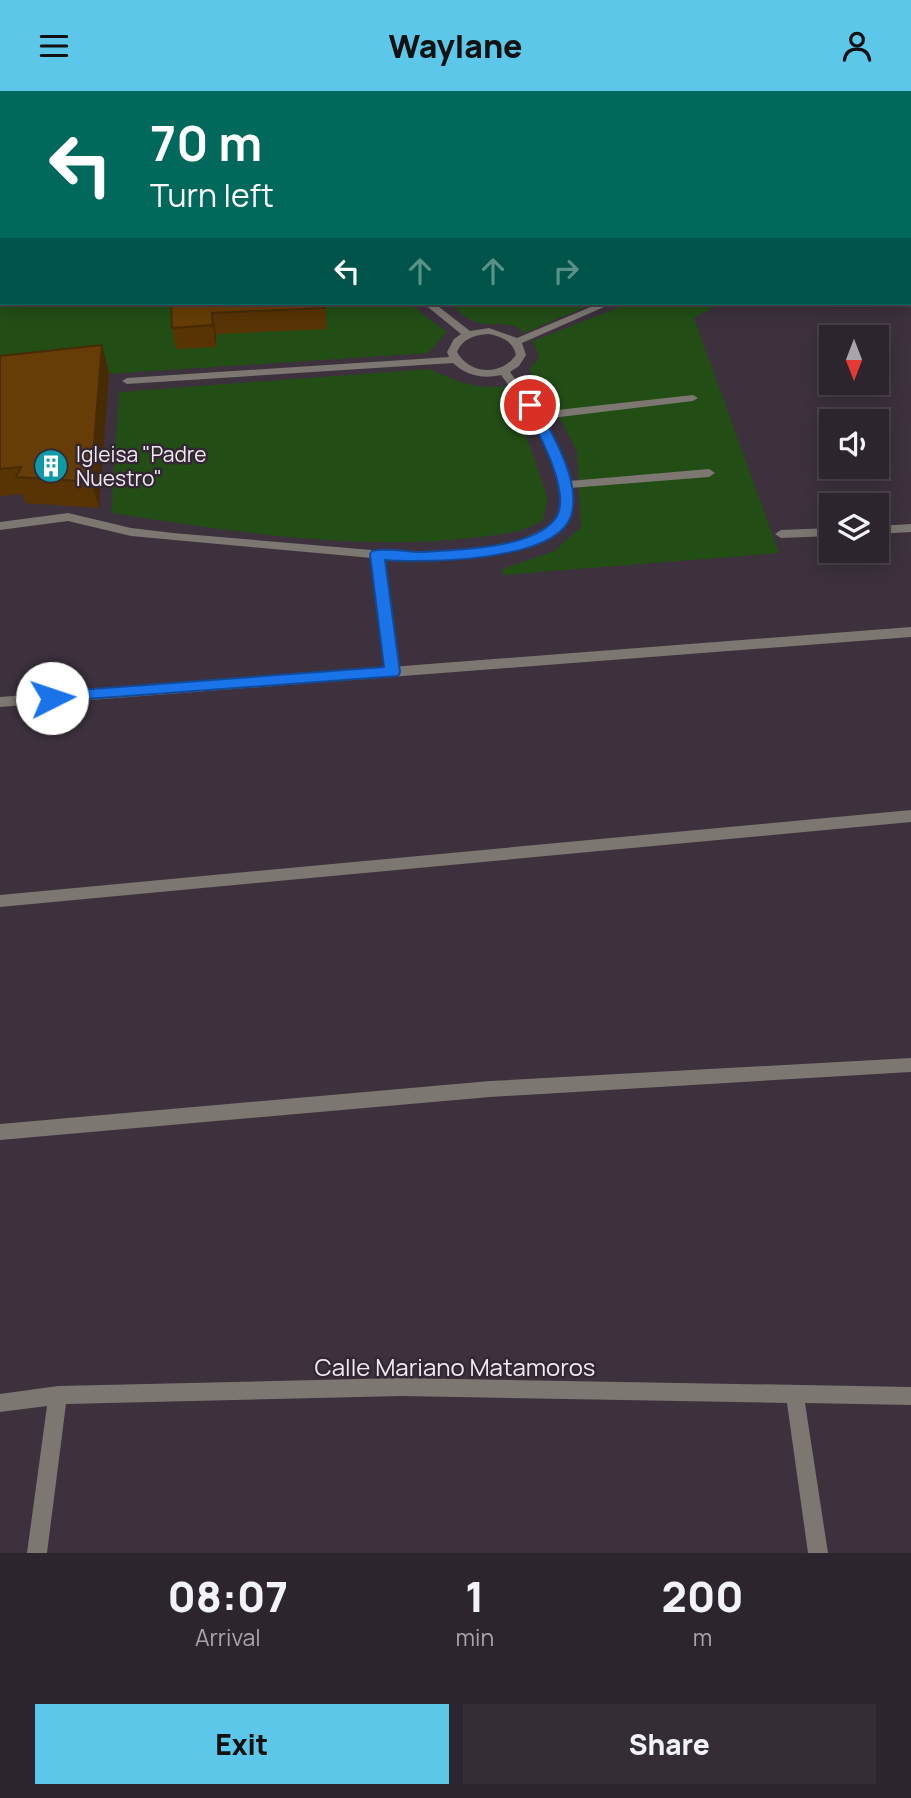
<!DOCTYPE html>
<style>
body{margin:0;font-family:Manrope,sans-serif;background:#352d36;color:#f1f3f6;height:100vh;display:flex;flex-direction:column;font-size:26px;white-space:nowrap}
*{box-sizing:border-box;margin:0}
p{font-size:23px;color:#a7a5aa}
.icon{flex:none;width:38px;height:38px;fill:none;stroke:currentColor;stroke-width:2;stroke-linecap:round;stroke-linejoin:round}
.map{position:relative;height:1462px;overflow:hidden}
.details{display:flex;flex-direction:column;background:#2d252e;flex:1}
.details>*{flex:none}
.banner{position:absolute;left:0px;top:0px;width:912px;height:214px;box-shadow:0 4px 18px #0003,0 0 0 2px #48424a;background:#00695c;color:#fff;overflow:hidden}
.needle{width:46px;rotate:180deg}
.tools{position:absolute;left:819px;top:234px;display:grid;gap:14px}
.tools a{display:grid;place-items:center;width:70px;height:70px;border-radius:0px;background:#2d252e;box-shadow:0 4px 18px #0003,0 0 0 2px #48424a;font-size:35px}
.pin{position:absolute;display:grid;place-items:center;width:60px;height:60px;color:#fff;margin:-30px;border:4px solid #fff;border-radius:50%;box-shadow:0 2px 7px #0007}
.me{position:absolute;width:77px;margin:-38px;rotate:86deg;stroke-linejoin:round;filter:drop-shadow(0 0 5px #0008)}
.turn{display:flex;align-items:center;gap:24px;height:147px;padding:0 35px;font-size:32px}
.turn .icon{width:91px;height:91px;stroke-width:2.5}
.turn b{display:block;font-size:49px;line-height:60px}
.lanes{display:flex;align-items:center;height:66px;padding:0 35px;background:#0003;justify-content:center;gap:35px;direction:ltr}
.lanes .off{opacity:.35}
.eta{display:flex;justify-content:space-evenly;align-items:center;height:119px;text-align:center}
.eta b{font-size:42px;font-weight:800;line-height:49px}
.action{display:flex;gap:14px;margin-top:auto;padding:14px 35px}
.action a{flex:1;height:80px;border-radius:0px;background:#5cc7e8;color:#111;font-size:28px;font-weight:800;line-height:80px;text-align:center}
.action a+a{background:#352d36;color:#f1f3f6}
header{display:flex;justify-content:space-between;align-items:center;height:91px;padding:0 35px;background:#5cc7e8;color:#111;font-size:32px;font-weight:800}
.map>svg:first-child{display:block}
.green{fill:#224e16}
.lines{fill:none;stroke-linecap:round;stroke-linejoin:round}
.lane{fill:#7c7771;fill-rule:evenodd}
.street{fill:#7c7771;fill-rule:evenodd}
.wall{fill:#583405}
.shaded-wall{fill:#472b04}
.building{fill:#663d06;stroke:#472b04;stroke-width:2}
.route{fill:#1a73e8;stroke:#114b97;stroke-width:2}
.labels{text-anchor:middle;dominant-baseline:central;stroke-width:5;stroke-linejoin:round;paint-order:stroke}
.poi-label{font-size:21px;fill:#f1e9f1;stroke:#322732;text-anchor:start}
.near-street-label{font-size:24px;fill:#f1e9f1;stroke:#322732}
</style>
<header><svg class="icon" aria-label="menu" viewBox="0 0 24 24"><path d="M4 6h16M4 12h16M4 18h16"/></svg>Waylane<svg class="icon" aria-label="person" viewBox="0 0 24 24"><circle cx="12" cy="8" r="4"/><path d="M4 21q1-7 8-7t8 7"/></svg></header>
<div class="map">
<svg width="911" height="1462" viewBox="0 0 911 1462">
<rect width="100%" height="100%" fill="#3c313d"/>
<path class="green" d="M0 96 2 212H408L447 241 428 262 0 290Z
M448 212H595L524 242C510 227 494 237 476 231 467 229 456 217 448 212Z
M630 212H722L694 227 779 462 503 484 502 478 554 460 581 436 577 360 553 315 529 278 539 267 533 250Z
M429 278C454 289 476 299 505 295L532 361 548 409 543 429C522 443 496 444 472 447 352 460 230 440 111 422L119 301Z"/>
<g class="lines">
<path class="lane" d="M0 86H2V92H0Z
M910 173H911V179H910Z
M423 212H434L470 240 489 237 517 247 600 212H613L522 252 526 264 519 275 510 281 539 321 693 304 698 307 693 310 543 328 559 356 569 390 709 378 715 382 709 386 570 397C571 407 574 421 568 429 539 471 430 472 384 468L398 581 392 586 386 581 372 467 131 445 68 430 0 439V431L68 422 131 437 173 442 407 462 469 459 512 453 547 436 558 425 560 409 556 382 547 356 525 316 501 284C483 288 467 285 453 272L127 293 122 290 127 287 449 266 447 261 454 248 461 243ZM489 243C502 246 513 250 516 264 501 285 470 284 457 261 463 247 475 244 489 243Z
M911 433V441L877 443V435Z
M831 437V445L781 447 775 443 781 439Z"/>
<path class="street" d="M573 0H583L584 2H574Z
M857 0H867L868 2H858Z
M910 24H911V30H910Z
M910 37H911V43H910Z
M910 178H911V185H910Z
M911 536V546L0 616V606Z
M911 719V731L0 816V804Z
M911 967V981L490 1006 0 1049V1033L490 990Z
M401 1287 911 1296V1314L805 1312 828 1462H808L787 1312 401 1305 66 1313 47 1462H27L47 1315 0 1321V1303L58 1295Z"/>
</g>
<path class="wall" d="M0 0 2 2V67H0Z
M171 212H325L327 238 216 243V256L176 258 172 237Z
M0 265 109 281 99 417 25 412 22 403 0 405Z"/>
<path class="shaded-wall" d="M102 0H117L116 2H101Z
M212 222 216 243V256L213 234Z
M102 254 109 281 99 417 91 391Z"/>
<path class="building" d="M0 0H102L101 2H2V41H0Z
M171 212H325V217L212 222 213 234 172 237Z
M102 254 91 391 16 386 21 376 0 378V265Z"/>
<path class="route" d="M530 310 537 314C552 343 582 391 571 425 556 471 424 472 385 469L400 581 398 585 47 611 45 607 52 601 384 576 370 463 372 460C387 456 405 461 420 461 454 459 538 458 557 425 571 399 536 337 524 314Z"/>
<defs>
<g id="building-disc" transform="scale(1.75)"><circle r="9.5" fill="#0f9aa8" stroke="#322732"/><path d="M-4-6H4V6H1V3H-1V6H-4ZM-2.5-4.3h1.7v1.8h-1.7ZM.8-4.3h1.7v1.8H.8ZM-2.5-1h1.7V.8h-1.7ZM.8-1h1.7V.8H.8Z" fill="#fff"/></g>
</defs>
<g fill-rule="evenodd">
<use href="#building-disc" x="51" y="375"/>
</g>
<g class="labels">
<g class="poi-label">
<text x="76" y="363">Igleisa "Padre<tspan x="76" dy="24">Nuestro"</tspan></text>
</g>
<g class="near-street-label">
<text x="455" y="1275">Calle Mariano Matamoros</text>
</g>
</g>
</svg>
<div class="tools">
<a><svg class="needle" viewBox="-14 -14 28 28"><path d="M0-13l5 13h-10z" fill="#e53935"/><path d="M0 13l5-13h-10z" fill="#a7a5aa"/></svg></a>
<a><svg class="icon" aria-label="sound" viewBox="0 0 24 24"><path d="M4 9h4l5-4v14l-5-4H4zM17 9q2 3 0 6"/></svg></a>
<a><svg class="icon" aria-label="layers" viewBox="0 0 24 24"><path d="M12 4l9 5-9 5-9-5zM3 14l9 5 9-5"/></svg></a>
</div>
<div class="pin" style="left:530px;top:314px;background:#d93025"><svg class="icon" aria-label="arrive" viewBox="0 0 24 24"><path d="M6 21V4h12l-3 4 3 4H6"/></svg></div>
<svg class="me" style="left:52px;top:607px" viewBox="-20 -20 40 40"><circle r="19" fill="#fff"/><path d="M0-13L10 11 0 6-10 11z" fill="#1a73e8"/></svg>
<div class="banner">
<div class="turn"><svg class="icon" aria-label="left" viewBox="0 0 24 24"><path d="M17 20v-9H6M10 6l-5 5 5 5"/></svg><div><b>70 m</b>Turn left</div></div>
<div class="lanes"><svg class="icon" aria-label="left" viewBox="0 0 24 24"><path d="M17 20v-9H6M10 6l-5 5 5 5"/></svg><svg class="icon off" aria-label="ahead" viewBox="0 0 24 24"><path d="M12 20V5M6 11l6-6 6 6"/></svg><svg class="icon off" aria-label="ahead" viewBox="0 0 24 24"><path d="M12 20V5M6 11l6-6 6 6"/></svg><svg class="icon off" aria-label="right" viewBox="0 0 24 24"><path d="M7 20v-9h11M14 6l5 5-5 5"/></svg></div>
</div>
</div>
<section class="details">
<div class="eta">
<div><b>08:07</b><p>Arrival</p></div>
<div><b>1</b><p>min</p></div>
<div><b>200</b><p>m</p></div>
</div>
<div class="action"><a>Exit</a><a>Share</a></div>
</section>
